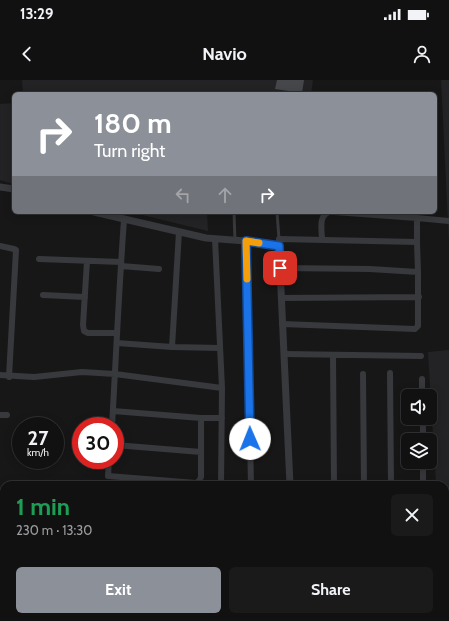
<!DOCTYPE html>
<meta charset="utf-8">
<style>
body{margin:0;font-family:Cabin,sans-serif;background:#1a1a1b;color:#f1f3f6;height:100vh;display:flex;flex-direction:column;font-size:15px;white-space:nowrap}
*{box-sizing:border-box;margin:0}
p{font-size:13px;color:#9c9d9f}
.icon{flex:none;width:22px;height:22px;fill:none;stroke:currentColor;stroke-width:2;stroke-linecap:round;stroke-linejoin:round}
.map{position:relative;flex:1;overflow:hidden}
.panel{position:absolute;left:0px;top:401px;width:449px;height:140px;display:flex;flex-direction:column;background:#111112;border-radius:12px 12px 0 0;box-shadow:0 2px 10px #0003,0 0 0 1px #303132}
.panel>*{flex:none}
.hud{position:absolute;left:12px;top:12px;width:425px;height:122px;border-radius:6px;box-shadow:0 2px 10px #0003,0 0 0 1px #303132;background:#8c9099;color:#fff;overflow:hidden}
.tools{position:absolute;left:401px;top:309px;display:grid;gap:8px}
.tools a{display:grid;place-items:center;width:36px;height:36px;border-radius:6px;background:#111112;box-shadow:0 2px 10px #0003,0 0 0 1px #303132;font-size:20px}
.speed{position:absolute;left:12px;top:337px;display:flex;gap:8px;font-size:20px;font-weight:700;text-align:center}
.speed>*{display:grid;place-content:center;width:52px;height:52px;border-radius:50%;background:#111112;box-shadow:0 2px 10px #0003,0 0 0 1px #303132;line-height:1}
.speed small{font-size:10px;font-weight:400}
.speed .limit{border:6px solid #d22;background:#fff;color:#111}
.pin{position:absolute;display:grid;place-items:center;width:34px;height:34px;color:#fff;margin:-17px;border-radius:8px;box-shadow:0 2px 6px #0006}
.me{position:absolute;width:44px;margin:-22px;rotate:359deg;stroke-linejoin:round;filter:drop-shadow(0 0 3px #0008)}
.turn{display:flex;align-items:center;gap:14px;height:84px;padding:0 16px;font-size:18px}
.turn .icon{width:52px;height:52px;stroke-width:2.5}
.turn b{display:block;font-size:28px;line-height:34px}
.lanes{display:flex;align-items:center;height:38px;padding:0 16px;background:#0003;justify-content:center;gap:20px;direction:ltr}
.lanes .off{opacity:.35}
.round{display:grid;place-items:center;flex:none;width:42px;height:42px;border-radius:6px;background:#1a1a1b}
.headline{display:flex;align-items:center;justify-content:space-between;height:68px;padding:0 16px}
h1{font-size:24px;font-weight:800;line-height:30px;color:#1e9e55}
.cta{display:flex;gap:8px;margin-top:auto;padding:8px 16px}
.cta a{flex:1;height:46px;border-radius:6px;background:#8c9099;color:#fff;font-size:16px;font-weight:800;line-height:46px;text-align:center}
.cta a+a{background:#1a1a1b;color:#f1f3f6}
.status{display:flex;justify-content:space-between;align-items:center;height:28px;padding:0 20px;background:#111112;direction:ltr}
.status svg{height:11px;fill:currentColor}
header{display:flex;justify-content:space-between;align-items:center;height:52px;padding:0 16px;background:#111112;font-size:18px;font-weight:800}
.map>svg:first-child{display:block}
.built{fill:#232325}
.building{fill:#46474b}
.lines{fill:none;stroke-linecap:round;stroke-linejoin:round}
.service{stroke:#38393d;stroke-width:3}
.minor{stroke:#38393d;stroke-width:6}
.tertiary{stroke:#38393d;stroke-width:7}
.route-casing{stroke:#114b97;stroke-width:10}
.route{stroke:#1a73e8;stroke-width:7}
.slow{stroke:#f59e0b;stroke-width:7}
</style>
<div class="status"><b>13:29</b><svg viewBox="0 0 49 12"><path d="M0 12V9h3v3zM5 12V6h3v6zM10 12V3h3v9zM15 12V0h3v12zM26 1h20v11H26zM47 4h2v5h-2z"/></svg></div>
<header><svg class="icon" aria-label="back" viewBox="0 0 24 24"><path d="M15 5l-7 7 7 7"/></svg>Navio<svg class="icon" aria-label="person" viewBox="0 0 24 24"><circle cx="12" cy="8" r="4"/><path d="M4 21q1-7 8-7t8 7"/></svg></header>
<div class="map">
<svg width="449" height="541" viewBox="0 0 449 541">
<rect width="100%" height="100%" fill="#171718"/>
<path class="built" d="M22 0H313L311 14H23Z
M441 0H449V163Z
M14 23V104L0 100V24Z
M130 132H207L208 151Z
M449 270V468H445V405H436L428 272Z
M0 525 4 527V537H26L34 541H0Z
M37 537H208L207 541H36Z"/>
<path class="building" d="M277 0H304L302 13 275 9Z"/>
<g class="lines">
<path class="service" d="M234 132 235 161
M277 132 279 159
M410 537 426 541
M131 541 132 537
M340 541 341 537
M429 541 430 540 435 539 449 541"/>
<path class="minor" d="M334 132 417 138
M215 159 222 308 221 405
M322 160C322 150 318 136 329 132
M246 161 251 405
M0 166 14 169 16 170 9 297
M279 166V159L417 162V138L449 141
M39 179 121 182
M87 181 83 245 84 251 88 253H116
M121 186 159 189
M280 188 370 189 418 192 417 162
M43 215 85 217
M281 218 419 217
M282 244 415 249 418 246V192
M117 263 172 267 220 268
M172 267 179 152
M284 274 421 276
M333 275 334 405
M390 293 391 405
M363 294 364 405
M0 295 34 297 82 292 115 294 222 308
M422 299V316
M113 331 201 338H222
M0 335H7
M423 338V360
M112 346C116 277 119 208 124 140
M115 365 201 372
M109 380 108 396 196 403 199 401 201 397V338
M423 382V405
M219 541 220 537"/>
<path class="tertiary" d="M0 107 14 109
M94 132 206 158 246 161 279 166 290 405
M445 471H449"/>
</g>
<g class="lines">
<g class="route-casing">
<path id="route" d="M250 359 246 161 279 166 280 188"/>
</g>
<use href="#route" class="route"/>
<path class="slow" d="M247 199 246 161 259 163"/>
</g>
</svg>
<div class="tools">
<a><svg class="icon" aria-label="sound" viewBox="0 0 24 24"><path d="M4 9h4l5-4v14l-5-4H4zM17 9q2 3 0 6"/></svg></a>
<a><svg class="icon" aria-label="layers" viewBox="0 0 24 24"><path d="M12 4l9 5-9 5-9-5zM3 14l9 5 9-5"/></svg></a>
</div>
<div class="speed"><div>27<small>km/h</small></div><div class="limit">30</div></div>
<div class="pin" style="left:280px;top:188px;background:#d93025"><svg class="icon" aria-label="arrive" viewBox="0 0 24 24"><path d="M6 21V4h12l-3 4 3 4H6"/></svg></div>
<svg class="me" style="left:250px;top:359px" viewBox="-20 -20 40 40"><circle r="19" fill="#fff"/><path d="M0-13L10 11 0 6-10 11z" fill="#1a73e8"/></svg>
<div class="hud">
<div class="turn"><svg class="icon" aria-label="right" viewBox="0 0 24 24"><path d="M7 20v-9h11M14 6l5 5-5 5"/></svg><div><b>180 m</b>Turn right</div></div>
<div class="lanes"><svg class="icon off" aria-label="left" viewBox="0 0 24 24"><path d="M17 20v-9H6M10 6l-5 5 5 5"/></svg><svg class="icon off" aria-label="ahead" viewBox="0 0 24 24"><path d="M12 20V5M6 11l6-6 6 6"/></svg><svg class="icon" aria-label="right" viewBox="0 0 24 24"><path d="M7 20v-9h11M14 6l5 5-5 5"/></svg></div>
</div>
<section class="panel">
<div class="headline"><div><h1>1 min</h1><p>230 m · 13:30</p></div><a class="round"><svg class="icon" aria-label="close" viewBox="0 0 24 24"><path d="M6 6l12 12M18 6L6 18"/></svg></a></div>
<div class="cta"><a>Exit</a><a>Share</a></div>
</section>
</div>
